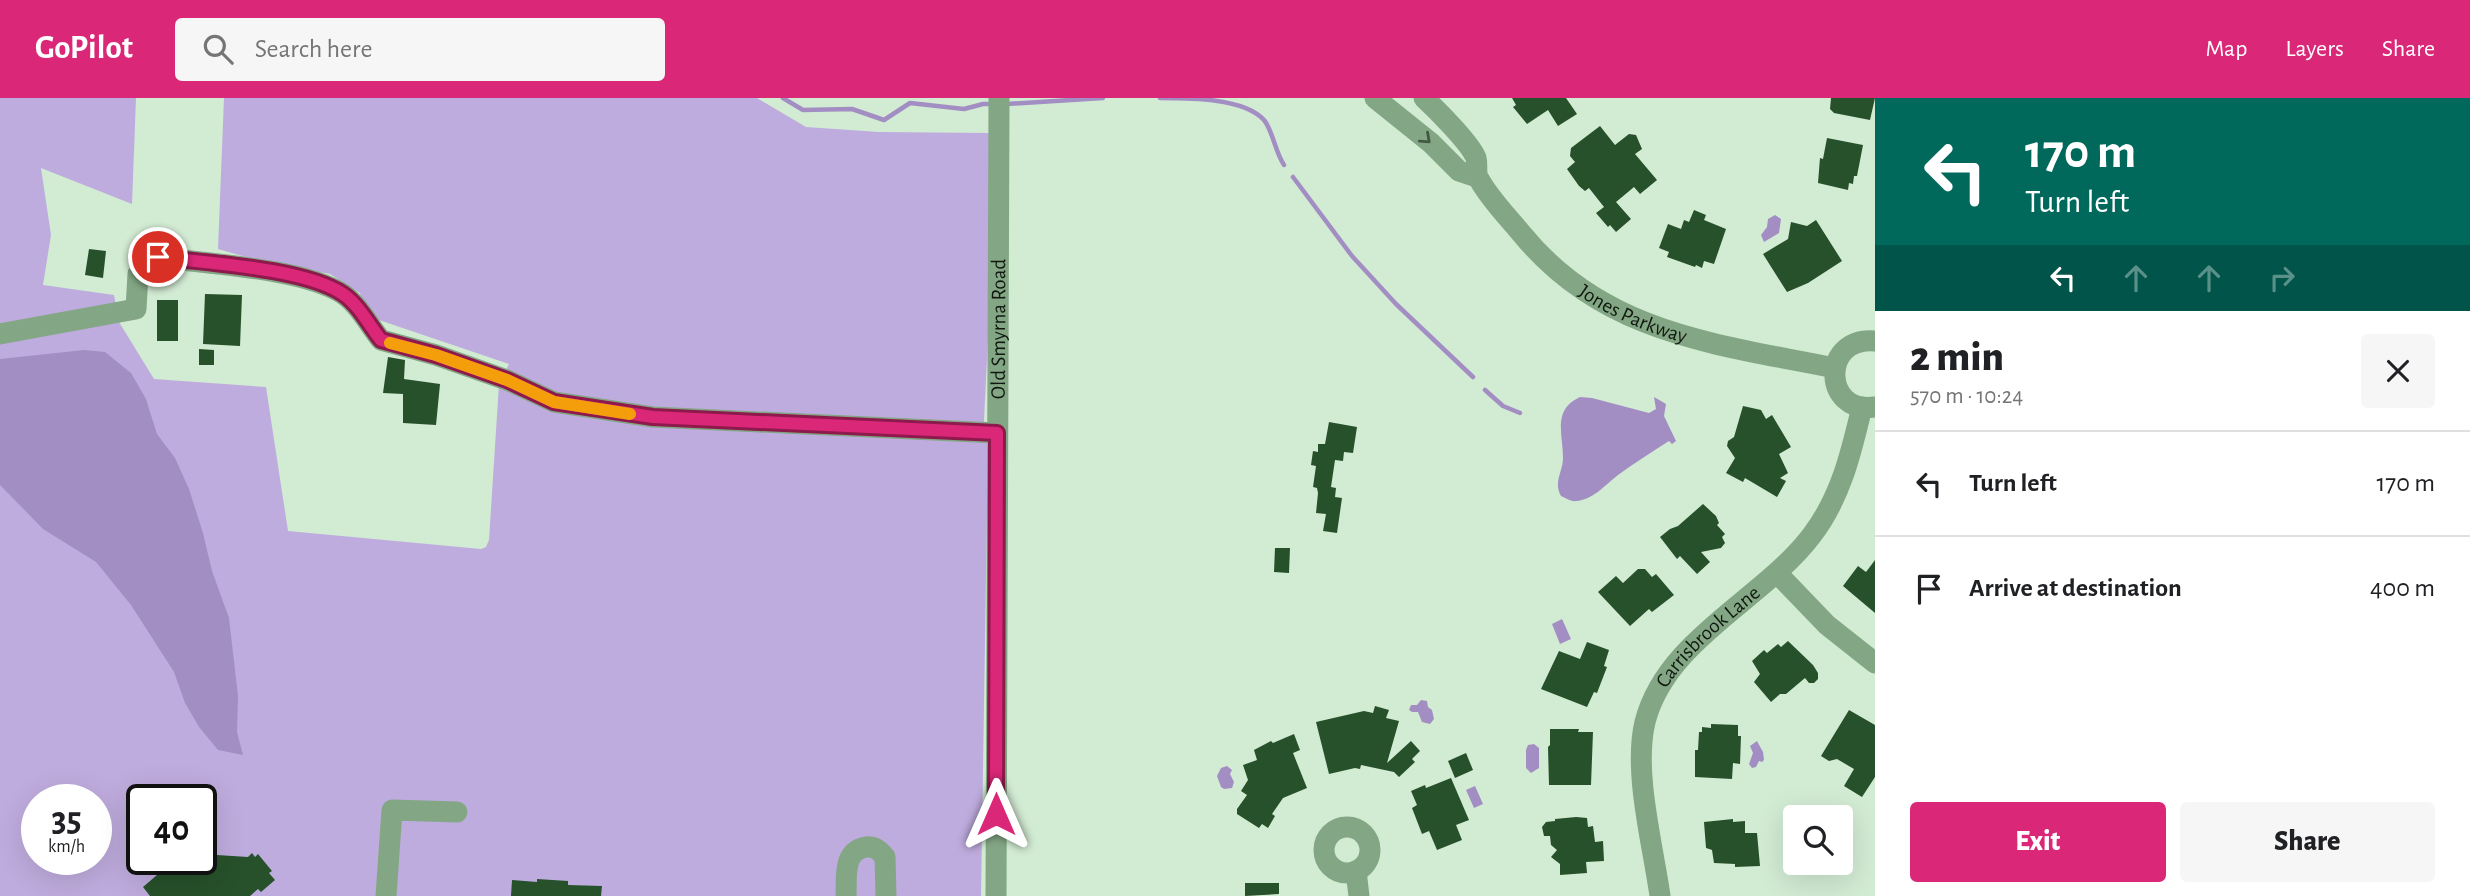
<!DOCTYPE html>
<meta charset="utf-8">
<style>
body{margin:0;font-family:"Alegreya Sans",sans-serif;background:#f6f6f6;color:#202124;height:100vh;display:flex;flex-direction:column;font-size:26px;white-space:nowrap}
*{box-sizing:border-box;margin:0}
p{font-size:23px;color:#757577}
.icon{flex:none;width:38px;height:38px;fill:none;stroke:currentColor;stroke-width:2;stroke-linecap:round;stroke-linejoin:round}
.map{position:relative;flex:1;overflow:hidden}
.drawer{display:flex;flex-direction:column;background:#fff;width:595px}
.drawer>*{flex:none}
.hud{background:#00695c;color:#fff;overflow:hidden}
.controls{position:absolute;left:1783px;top:707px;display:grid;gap:14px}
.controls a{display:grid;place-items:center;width:70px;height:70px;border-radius:7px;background:#fff;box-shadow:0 7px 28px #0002;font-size:35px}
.speed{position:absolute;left:21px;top:686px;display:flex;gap:14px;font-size:35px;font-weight:700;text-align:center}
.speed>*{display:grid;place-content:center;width:91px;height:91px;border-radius:50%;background:#fff;box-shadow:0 7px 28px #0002;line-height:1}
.speed small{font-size:18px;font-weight:400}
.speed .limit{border:4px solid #111;border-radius:10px;background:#fff;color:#111}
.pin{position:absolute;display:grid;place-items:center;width:60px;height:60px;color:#fff;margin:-30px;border:4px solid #fff;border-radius:50%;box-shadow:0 2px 7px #0007}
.me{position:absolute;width:77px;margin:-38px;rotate:0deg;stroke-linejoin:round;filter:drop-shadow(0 0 5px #0008)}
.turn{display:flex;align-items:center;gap:24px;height:147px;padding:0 35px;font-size:32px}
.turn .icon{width:91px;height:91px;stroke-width:2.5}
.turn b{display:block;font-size:49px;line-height:60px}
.lanes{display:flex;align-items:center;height:66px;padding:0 35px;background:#0003;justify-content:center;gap:35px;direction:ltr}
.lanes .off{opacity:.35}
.round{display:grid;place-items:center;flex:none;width:74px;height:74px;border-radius:7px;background:#f6f6f6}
.summary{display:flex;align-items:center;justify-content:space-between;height:119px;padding:0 35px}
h1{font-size:42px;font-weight:800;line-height:52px}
.primary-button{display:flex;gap:14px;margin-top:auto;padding:14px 35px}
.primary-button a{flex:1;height:80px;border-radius:7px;background:#db2777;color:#fff;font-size:28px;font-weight:800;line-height:80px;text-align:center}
.primary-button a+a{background:#f6f6f6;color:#202124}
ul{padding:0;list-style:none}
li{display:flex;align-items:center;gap:21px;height:105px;padding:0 35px;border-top:2px solid #e0e0e0}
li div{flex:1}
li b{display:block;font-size:26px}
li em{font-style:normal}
header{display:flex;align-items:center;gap:42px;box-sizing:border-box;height:98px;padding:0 35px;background:#db2777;color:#fff}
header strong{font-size:33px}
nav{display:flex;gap:38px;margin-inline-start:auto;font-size:24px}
.search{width:490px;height:63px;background:#f6f6f6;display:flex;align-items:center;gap:18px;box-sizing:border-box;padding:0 24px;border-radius:7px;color:#757577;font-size:26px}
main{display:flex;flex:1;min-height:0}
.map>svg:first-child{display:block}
.grass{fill:#bfacde;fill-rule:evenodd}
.water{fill:#a38ec4}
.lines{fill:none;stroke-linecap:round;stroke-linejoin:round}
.stream{stroke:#a38ec4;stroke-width:4.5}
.building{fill:#26512a}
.minor{stroke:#83a784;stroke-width:21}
.oneway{stroke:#445844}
.route-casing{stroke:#8e194d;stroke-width:18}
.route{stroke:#db2777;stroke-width:12}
.slow{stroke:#f59e0b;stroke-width:12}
.labels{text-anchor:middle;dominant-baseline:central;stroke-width:7;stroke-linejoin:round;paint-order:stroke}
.street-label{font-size:21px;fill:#101810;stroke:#d2ebd3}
</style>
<header>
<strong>GoPilot</strong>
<div class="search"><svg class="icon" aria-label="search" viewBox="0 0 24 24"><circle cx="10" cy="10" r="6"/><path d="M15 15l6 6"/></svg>Search here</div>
<nav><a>Map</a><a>Layers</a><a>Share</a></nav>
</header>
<main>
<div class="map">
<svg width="1875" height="798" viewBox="0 0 1875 798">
<rect width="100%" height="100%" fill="#d2ebd3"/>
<path class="grass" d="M0 0H136L132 106 41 70 51 137 43 187 114 197 119 224 154 281 266 289 288 433 481 451 486 449 489 442 499 286 509 266 376 221 362 205 360 195 330 176 260 163 218 151 224 0H757L806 29 879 34 990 35 989 221 984 322 988 354 981 798H0ZM37 702H96V761H37ZM142 702H201V761H142Z"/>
<path class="water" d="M1775 117 1781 121 1779 135 1764 144 1761 137 1767 129 1768 121Z
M84 252 105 254 131 275 146 301 157 336 175 360 189 391 203 435 212 473 229 520 238 598 237 634 243 657 218 652 199 629 185 605 174 574 131 507 96 464 43 431 0 387V261Z
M1580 299 1592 300 1649 315 1656 311 1654 299 1666 306 1664 318 1676 343 1672 346 1669 343C1652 354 1634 365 1618 377 1605 387 1593 402 1576 403 1571 404 1566 400 1561 398 1553 384 1563 374 1563 360 1563 336 1552 312 1580 299Z
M1562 521 1571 541 1560 546 1552 526Z
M1421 602 1427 603 1428 609 1432 612 1434 621 1430 626 1422 624 1418 614H1412L1409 612 1411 607H1417Z
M1757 643 1763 654 1764 662 1762 664 1759 663 1756 669 1752 670 1749 666 1753 655 1750 648Z
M1534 646 1539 650V670L1531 675 1526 670V652L1528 647Z
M1227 668 1232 672 1230 676 1234 684 1232 690 1224 691 1221 689 1217 678 1221 670Z
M1475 688 1483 706 1474 710 1466 692Z"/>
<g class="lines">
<path class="stream" d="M783 0 803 12 852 11 884 22 910 5 964 11 983 6H994
M1160 0C1190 0 1244 0 1264 22 1273 33 1275 54 1284 67
M1006 6 1103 0
M1293 79 1352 158 1396 206 1473 279
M1485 292 1503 308 1520 315"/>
</g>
<path class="building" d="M1512 0H1566L1577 16 1558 28 1548 12 1527 26 1513 9 1516 7Z
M1831 0H1875L1870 22 1834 15 1830 11Z
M1600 28 1615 47 1629 36 1636 37 1642 51 1635 56 1657 82 1640 96 1634 89 1616 104 1631 121 1616 134 1610 127 1608 129 1596 115 1604 109 1589 90 1585 93 1579 88 1567 71 1575 64 1570 58 1571 50Z
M1827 40 1863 47 1857 78H1854L1853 86 1849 85 1848 92 1818 85 1820 60 1823 61Z
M1694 112 1706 117 1704 122 1726 131 1714 166 1704 163 1702 170 1696 167 1695 169 1667 159 1669 154 1659 150 1668 126 1681 131 1684 122 1689 124Z
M1816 122 1842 163 1808 185 1787 194 1763 156 1788 141 1791 124 1807 128Z
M89 151 106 153 103 180 85 177Z
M205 196 242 197 240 248 203 246Z
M157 202H178V243H157Z
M199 251 214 252V267H199Z
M388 259 405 262 404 281 440 286 436 327 403 325V296L383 295Z
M1743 308 1761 312 1766 321 1772 317 1791 349 1779 356 1788 375 1780 380 1786 383 1777 399 1745 380 1743 384 1726 375 1735 360 1727 348 1728 343 1734 339Z
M1329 324 1357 329 1353 355 1344 354 1343 363 1335 362 1331 389 1336 390 1335 399 1342 400 1337 435 1323 433 1326 416 1316 415 1318 395 1317 390 1313 389 1316 368 1311 367 1313 353 1318 354V346H1325Z
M1703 406 1716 418 1719 425 1717 427 1725 436 1722 439 1725 445 1721 450 1701 454 1710 464 1697 476 1680 458 1677 461 1660 439 1670 431 1678 428Z
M1275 450H1290L1289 475 1274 474Z
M1875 462V515L1843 488 1858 468 1866 474Z
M1638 471H1645L1652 479 1656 476 1674 497 1652 514 1649 511 1630 528 1598 494 1616 478 1623 485Z
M1788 543 1813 567 1818 575V581L1814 585H1809L1805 580 1786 596H1780L1771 604 1754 584 1760 576 1752 563 1764 552 1767 555 1778 546 1781 549Z
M1587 544 1609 552 1604 568 1607 569 1597 595 1594 594 1587 609 1541 591 1559 553 1580 561Z
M1375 608 1389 612 1386 620 1399 623 1387 665 1411 643 1420 653 1412 661 1415 664 1399 679 1394 674 1361 667 1360 671 1355 670 1329 676 1316 624 1364 613 1373 615Z
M1849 612 1875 627V679L1862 699 1844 688 1854 671 1837 661 1829 663 1821 658Z
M1711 626 1738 627V638H1741L1740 666 1733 665 1732 681 1695 679V652H1698L1699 634H1702V629L1711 630Z
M1550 631H1579L1578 634H1593L1591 687H1549L1548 649 1550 647Z
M1294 636 1300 652 1293 655 1307 690 1283 700 1272 716 1275 718 1268 730 1262 726 1259 730 1237 716V711L1247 697 1241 693 1248 682 1243 667 1257 662 1254 652 1271 643 1273 645Z
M1466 655 1473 672 1455 680 1448 663Z
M1451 680 1469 722 1456 727 1462 742 1437 752 1429 733 1422 736 1412 710 1417 707 1411 693 1425 687 1426 690Z
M1576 719 1587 720 1588 729 1593 728 1595 744 1603 743 1604 763 1586 764 1587 775 1560 777V766L1551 759 1557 752 1551 747 1550 738H1544L1542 729 1546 724 1555 723V721Z
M1733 721V724L1745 723V735H1757L1760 768 1735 769V766L1714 765 1712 752 1706 750 1704 724Z
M252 755 255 759 258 756 272 773 269 775 275 782 261 794 258 791 250 798H150L143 789 157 777 143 761H201V756L248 759Z
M537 781 568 783V787L602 788 601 798H511L512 782 537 784Z
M1245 785H1279V796L1245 798Z"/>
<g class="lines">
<g class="minor">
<path d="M1375 0 1431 45 1459 73 1477 79"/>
<path id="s1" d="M1424 0C1437 12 1470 45 1476 60 1478 67 1475 75 1479 81 1489 100 1507 118 1521 135 1603 236 1716 246 1835 270"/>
<path d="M0 236 136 211 138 176 157 159C207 166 303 170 343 196 359 207 369 227 381 242L436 257 507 282 554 304 653 319 997 335"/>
<path d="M1875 309C1823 317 1820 238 1875 243"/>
<path d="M1777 475 1827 527 1875 565"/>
<circle cx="1347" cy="752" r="23"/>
<path d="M1356 773 1359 798"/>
<path d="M386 798 392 712 457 714"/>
<path d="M846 798C847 780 842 753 866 749 875 748 880 753 885 759L886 798"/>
<path id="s2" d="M996 798 999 0"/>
<path id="s3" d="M1660 798C1653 747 1633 674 1645 624 1666 541 1763 502 1812 437 1841 399 1851 355 1862 309"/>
</g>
</g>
<defs><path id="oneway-chevron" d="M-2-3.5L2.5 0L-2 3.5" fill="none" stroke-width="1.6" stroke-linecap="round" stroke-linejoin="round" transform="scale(1.75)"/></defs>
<use class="oneway" href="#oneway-chevron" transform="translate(1426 41) rotate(42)"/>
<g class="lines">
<g class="route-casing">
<path id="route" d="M158 159C206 165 304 170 343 196 359 207 369 227 381 242L436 257 507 282 554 304 653 319 997 335 996 716"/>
</g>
<use href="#route" class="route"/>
<path class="slow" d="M390 245 436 257 507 282 554 304 630 316"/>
</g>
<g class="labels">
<g class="street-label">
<text stroke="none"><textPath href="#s1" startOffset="310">Jones Parkway</textPath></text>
<text stroke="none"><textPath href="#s2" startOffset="567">Old Smyrna Road</textPath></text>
<text stroke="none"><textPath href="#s3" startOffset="284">Carrisbrook Lane</textPath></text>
</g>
</g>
</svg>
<div class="controls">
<a><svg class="icon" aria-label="search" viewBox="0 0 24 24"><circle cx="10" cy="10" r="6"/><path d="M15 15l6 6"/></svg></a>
</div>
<div class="speed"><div>35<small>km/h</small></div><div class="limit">40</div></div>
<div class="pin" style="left:158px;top:159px;background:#d93025"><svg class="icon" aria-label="arrive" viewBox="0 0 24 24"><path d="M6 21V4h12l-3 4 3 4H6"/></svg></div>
<svg class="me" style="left:996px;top:716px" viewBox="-20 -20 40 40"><path d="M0-17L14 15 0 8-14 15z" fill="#db2777" stroke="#fff" stroke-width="4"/></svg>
</div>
<section class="drawer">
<div class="hud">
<div class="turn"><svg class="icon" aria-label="left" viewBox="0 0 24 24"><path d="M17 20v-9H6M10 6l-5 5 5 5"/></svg><div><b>170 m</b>Turn left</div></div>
<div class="lanes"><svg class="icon" aria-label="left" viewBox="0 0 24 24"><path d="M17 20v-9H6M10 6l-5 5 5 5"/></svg><svg class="icon off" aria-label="ahead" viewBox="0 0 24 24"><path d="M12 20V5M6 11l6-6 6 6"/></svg><svg class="icon off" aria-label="ahead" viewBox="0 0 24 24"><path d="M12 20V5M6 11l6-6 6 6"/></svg><svg class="icon off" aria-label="right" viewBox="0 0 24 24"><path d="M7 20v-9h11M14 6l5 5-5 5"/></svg></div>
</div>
<div class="summary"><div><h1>2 min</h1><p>570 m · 10:24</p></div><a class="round"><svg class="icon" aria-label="close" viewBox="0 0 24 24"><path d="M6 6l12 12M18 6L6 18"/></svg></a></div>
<ul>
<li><svg class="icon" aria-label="left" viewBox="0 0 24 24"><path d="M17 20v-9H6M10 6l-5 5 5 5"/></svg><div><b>Turn left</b></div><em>170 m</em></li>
<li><svg class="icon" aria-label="arrive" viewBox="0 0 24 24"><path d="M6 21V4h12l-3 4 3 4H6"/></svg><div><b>Arrive at destination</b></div><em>400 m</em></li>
</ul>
<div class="primary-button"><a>Exit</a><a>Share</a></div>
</section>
</main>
